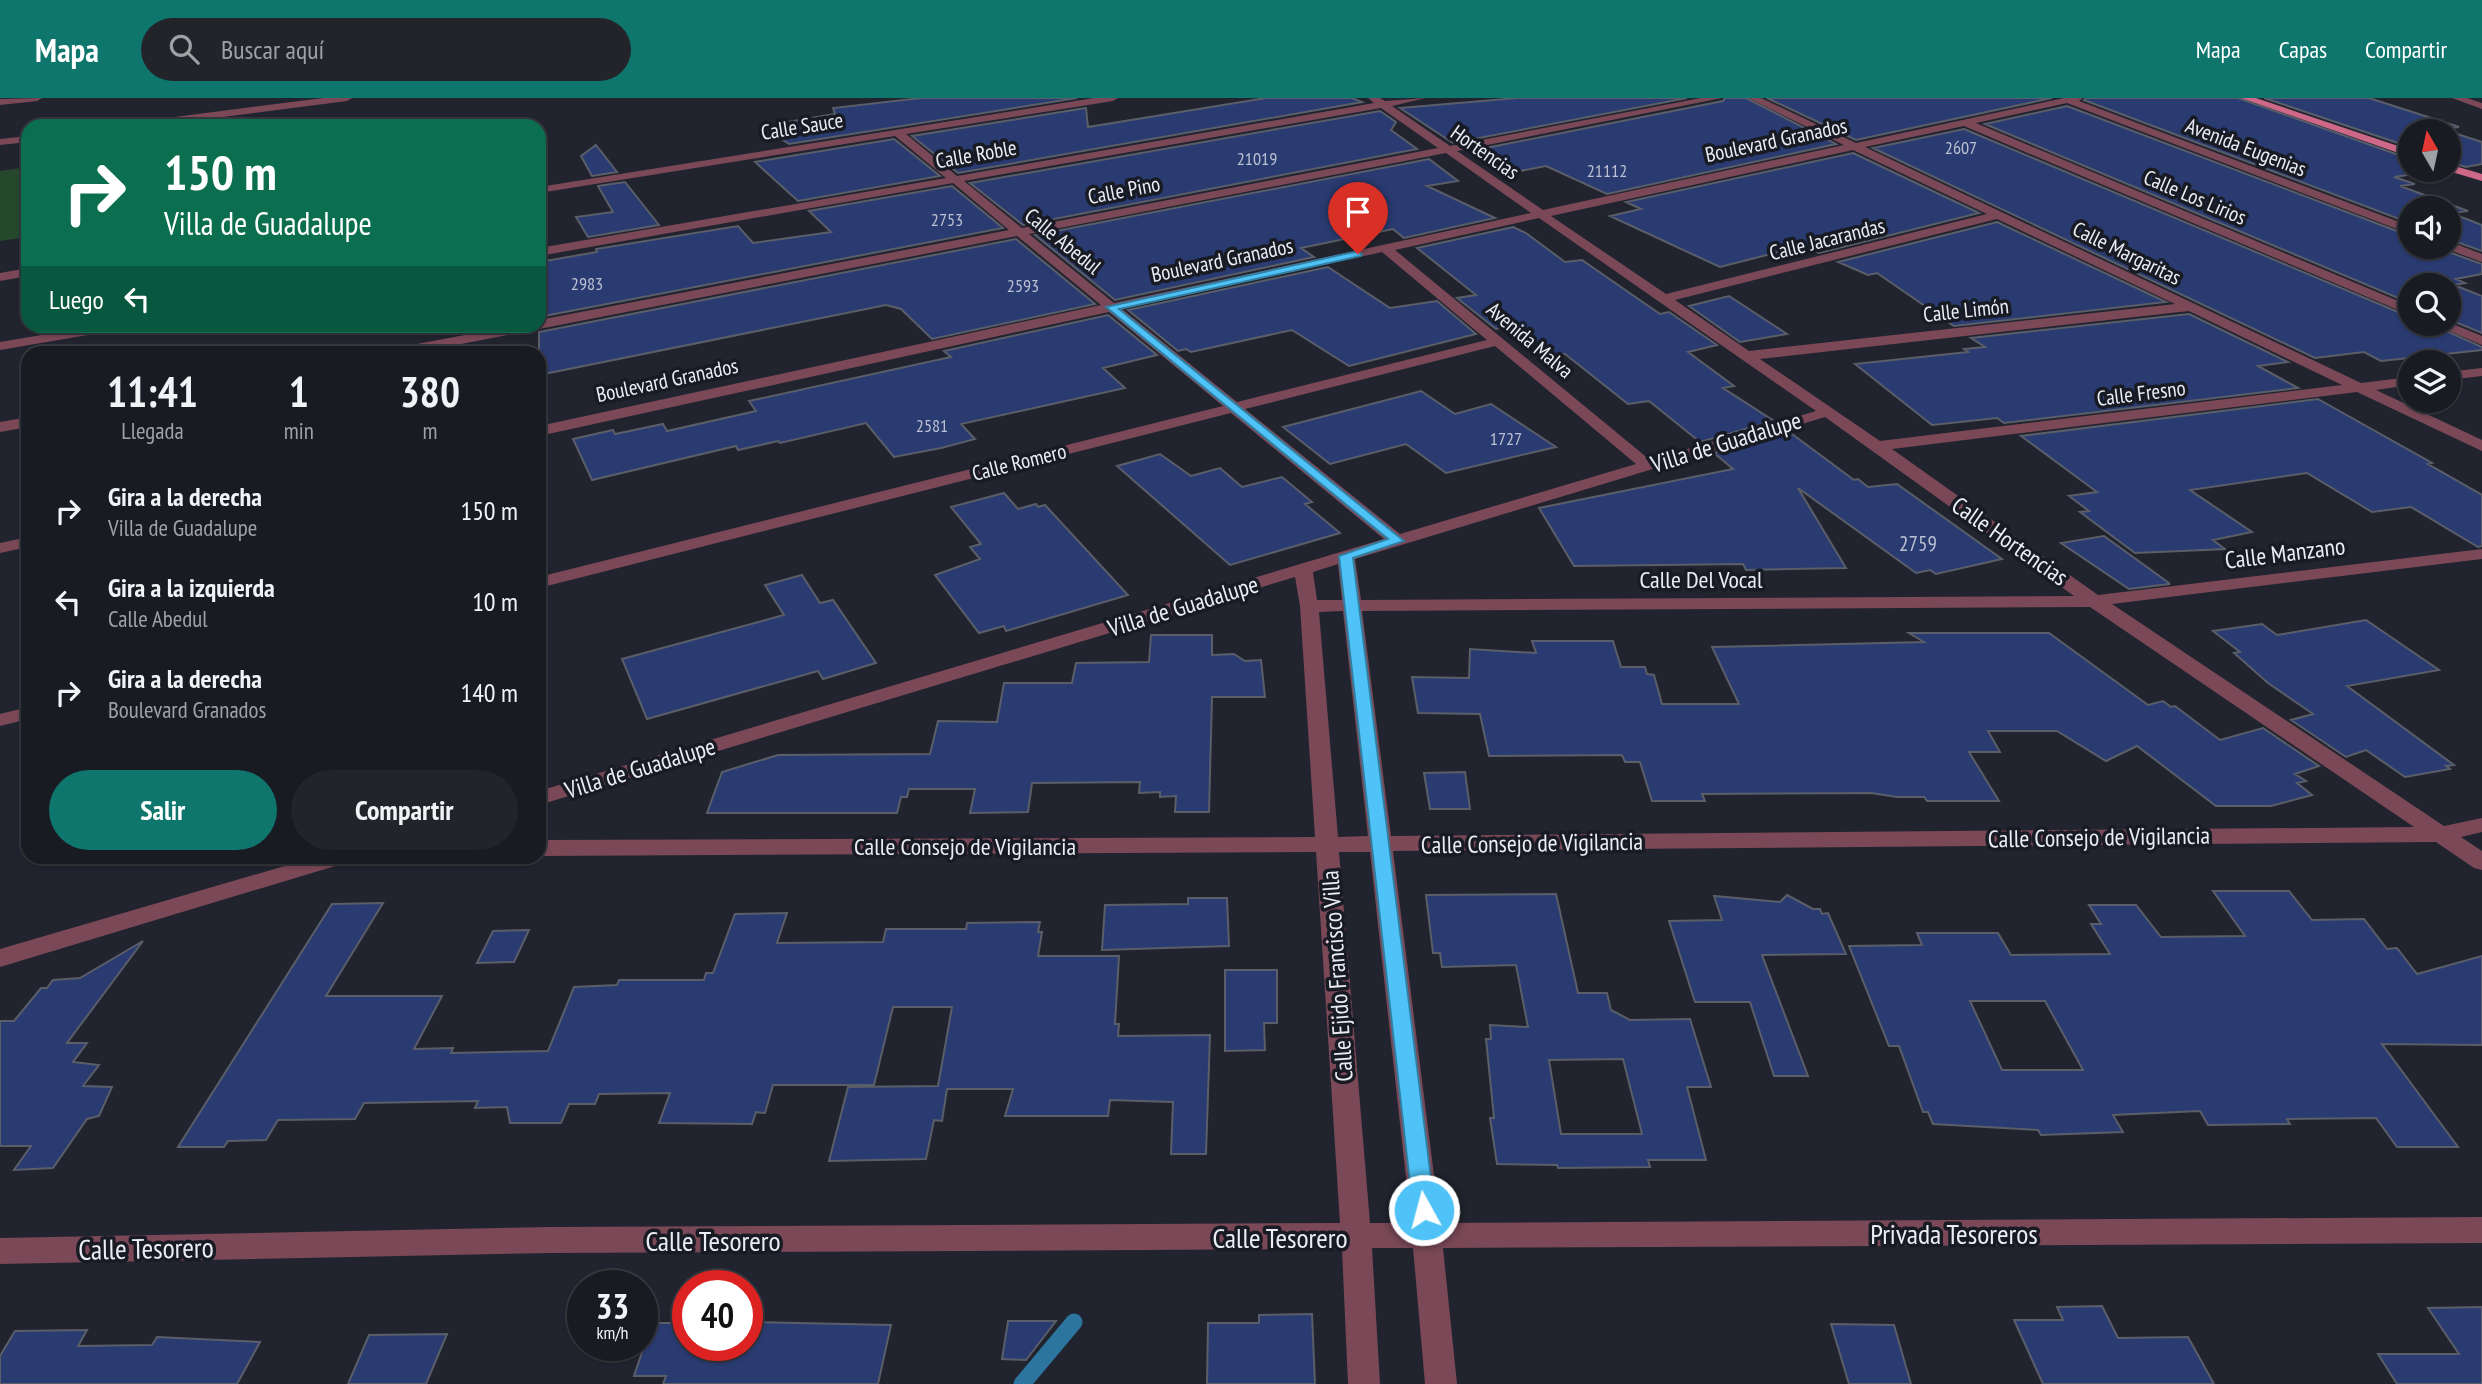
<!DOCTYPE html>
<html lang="es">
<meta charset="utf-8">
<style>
body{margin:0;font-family:"PT Sans Narrow",sans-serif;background:#22242a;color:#f1f3f6;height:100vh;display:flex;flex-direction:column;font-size:26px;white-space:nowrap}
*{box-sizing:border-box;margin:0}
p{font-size:23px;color:#9fa1a5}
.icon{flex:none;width:38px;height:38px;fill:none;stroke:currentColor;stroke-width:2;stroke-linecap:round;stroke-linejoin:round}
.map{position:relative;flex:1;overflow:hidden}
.sheet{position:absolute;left:21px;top:248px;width:525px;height:518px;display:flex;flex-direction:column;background:#191b22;border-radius:21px;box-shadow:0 2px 5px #0004,0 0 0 2px #373940}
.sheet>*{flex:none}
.top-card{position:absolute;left:21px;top:21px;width:525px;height:214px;border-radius:21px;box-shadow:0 2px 5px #0004,0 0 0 2px #373940;background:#0b6e4f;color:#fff;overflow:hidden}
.needle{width:46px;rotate:351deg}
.controls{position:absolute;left:2398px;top:21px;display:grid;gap:14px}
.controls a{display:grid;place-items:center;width:63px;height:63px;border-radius:50%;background:#191b22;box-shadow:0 2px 5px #0004,0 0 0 2px #373940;font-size:35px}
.speed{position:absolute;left:567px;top:1172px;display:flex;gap:14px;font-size:35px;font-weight:700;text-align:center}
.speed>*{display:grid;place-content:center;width:91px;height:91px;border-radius:50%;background:#191b22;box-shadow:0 2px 5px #0004,0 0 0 2px #373940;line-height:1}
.speed small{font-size:18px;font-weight:400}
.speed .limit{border:10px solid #d22;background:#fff;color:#111}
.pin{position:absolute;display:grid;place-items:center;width:60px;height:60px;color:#fff;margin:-72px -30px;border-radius:50% 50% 50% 0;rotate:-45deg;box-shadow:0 0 7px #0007}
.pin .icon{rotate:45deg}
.me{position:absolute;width:77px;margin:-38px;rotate:353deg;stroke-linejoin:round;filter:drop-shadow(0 0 5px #0008)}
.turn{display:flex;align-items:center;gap:24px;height:147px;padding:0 28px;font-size:32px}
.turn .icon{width:91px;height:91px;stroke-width:2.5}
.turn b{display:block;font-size:49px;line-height:60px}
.then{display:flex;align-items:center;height:66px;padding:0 28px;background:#0003;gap:14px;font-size:26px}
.eta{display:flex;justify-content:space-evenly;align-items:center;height:119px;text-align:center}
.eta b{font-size:42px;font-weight:700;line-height:49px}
.action{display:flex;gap:14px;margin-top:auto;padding:14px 28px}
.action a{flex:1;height:80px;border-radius:42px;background:#0f766e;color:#fff;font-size:28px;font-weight:700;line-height:80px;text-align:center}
.action a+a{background:#22242a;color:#f1f3f6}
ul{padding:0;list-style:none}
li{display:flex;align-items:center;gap:21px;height:91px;padding:0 28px}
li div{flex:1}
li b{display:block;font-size:26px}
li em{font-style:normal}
header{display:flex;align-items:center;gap:42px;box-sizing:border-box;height:98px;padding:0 35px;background:#0f766e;color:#fff}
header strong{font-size:33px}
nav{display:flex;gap:38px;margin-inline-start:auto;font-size:24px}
.search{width:490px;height:63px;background:#22242a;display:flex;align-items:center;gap:18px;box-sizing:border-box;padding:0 24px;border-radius:38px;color:#9fa1a5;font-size:26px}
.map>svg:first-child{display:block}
.green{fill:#25482c}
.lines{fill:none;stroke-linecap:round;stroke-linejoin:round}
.stream{stroke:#2c759e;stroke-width:17}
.building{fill:#2a3b71;stroke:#5a5e69;stroke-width:2;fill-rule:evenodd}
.minor{fill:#7a4857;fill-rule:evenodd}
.major{fill:#cd6889;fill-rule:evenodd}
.route{fill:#4fc3f7;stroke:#337fa1;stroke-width:2}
.labels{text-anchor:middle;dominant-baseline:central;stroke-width:7;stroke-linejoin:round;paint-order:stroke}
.far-number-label{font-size:18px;fill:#bbc0d3}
.far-street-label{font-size:21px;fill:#ebedf4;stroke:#181b24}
.number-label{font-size:21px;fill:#bbc0d3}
.street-label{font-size:24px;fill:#ebedf4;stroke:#181b24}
.near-street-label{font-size:28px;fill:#ebedf4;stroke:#181b24}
</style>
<header>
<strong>Mapa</strong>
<div class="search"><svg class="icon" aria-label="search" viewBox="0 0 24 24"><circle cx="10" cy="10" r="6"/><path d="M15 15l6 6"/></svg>Buscar aquí</div>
<nav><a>Mapa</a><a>Capas</a><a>Compartir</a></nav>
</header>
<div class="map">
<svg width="2482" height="1286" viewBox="0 0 2482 1286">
<rect width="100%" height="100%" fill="#21242e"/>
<path class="green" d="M28 69V139L0 143V73Z"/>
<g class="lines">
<path class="stream" d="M1022 1286 1074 1224"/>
</g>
<path class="building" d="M921 0H1077L789 46 771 34 789 31 782 25 835 16 833 10Z
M1266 0H1352L1362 4 958 75 912 38 1086 10 1088 29Z
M1517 0H1687L1453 45 1400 10Z
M1725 0H1746L1836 46 1607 96 1546 68 1515 74 1471 53 1723 3Z
M1767 0H2052L1856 42Z
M2086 0H2238L2410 61V72H2442L2394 79 2415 86 2400 88 2468 113 2451 115 2482 127V153L2448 141V110H2410V125L2084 2Z
M2264 0H2369L2459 29 2442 31 2448 33H2410V49Z
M2067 8 2410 138V149H2442L2443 152 2482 166V176L2456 181 2465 185 2454 187 2482 198V235L2448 221V187H2410V205L1985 26Z
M1380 13 1396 24 1391 32 1417 51 1023 127 970 85Z
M1964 31 2410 219V226H2431L2482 249V252L2381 263 2364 254 2315 260 1873 50Z
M2448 33 2482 44V66L2466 69 2448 64Z
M894 41 940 78 798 103 755 64Z
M596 47 617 74 592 78 581 58Z
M1853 55 1979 115 1819 155 1802 148 1720 169 1610 118 1641 111 1626 104Z
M1429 61 1458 83 1427 88 1495 120 1404 140 1393 131 1301 150 1314 159 1115 202 1035 137Z
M625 84 659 127 588 139 576 119 613 114 598 88Z
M952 88 1003 130 539 219V164L597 154 596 151 738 128 753 145 831 134 809 113Z
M1997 124 2166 204 1954 228 1877 175 1868 177 1838 164Z
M1513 129 1526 135 1565 164 1582 162 1660 216 1669 214 1717 247 1688 254 1734 288 1723 290 1774 323 1700 344 1649 303 1628 306 1565 256 1549 258 1511 228 1496 231 1457 200 1476 197 1417 150Z
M1016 141 1095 206 932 241 901 211 886 207 539 277V234Z
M1328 169 1390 210 1437 203 1476 236 1349 268 1292 232 1191 254 1186 251 1178 253 1128 212Z
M1729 198 1787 236 1740 244 1689 208Z
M2189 216 2288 264 2258 268 2298 290 2004 325 1997 320 1932 327 1855 266 1968 254 1964 251 1985 249 1971 240Z
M1108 217 1157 257 1103 270 1125 290 961 326 975 341 941 350 894 359 866 325 780 345 778 343 738 352 736 348 592 382 573 341 613 332 615 336 663 326 667 333 756 313 749 303 951 259 944 253Z
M1421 293 1455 316 1491 306 1556 349 1446 375 1406 346 1330 366 1283 329Z
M2318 301 2432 365 2428 366 2482 397V448L2478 449 2411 409 2372 414 2307 375 2190 392 2252 434 2213 442 2225 451 2135 455 2080 414 2089 413 2069 398 2097 394 2021 338Z
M1788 333 1854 382 1858 381 1868 389 1897 386 2002 461 1936 476 1930 472 1916 475 1798 390 1846 470 1746 472 1743 466 1574 468 1539 410 1733 371 1714 355Z
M1160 356 1191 378 1220 370 1242 389 1282 379 1312 404 1305 406 1340 435 1230 467 1117 368Z
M1004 395 1018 411 1036 406 1038 409 1045 407 1128 497 1006 533 1004 528 979 535 935 477 980 461 970 449 981 446 951 409Z
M2104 438 2169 485V486L2129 491 2061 445Z
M802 477 820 505 833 502 876 565 823 581 818 573 647 621 622 561 784 517 765 487Z
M2366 522 2439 572 2347 588 2454 667 2446 668 2450 671 2405 679 2366 652 2346 659 2291 622 2313 616 2268 585 2234 555 2240 554 2213 533 2262 526 2277 537Z
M1909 535H2049L2148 607 2163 603 2171 609 2175 608 2220 642 2263 630 2319 668 2295 676 2306 683 2297 685 2312 697 2271 708H2216L2137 648 2106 663 2057 633H1988L2000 654H1969L1999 703H1927L1924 699H1897L1871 695 1702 696 1705 703H1652L1640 664H1625L1622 657 1489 658 1480 616 1418 615 1412 579 1469 580 1470 551 1536 555 1532 543H1613L1621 569H1645L1647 576 1654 577 1662 606H1739L1712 549 1924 544Z
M1151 537H1212V557L1234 556 1245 563 1261 562 1265 599H1212L1209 714H1175L1176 698 1160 699V694L1139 695 1140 684 1032 685 1028 714 970 715 975 691H909L907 699H901L897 715H707L722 674 778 657 930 656 938 623 997 624 1004 585H1072L1076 565 1149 564Z
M1465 674 1470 711H1430L1424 675Z
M2213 793H2289L2312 822 2364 821 2387 851 2397 850 2417 876 2482 858V947L2382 946 2458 1049H2397L2376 1020 2287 1021 2290 1026 2208 1027 2200 1013 2113 1017 2123 1034 2041 1037 2038 1032 1933 1026 1928 1014H1923L1899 948H1889L1849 848 1922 847 1917 835H1998L2011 857 2110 856 2091 826H2101L2089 807H2136L2161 839 2245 838ZM1970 903H2045L2083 972H2002Z
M1556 796 1578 895H1607L1611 912 1630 922 1690 921 1711 989H1687L1706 1062H1648L1650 1069 1558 1070 1557 1067 1497 1066 1490 1020H1494L1486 941H1491L1490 927 1528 929 1516 867 1442 869 1440 855H1433L1426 797ZM1623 961 1642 1036H1561L1549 962Z
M1787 797 1813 811H1820L1822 816 1828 815 1846 856 1762 857 1808 978H1774L1750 904H1695L1669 823 1722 822 1714 798 1780 804Z
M1188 800H1227L1229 848 1102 852 1105 807 1188 806Z
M383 805 326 898H442L414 951 453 950 451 955 548 953 574 889 617 887 619 882H704L706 875H713L735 816 787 815 777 845 883 844 886 831H966L967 825 1040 824 1038 834H1042L1038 858H1119L1115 926H1119L1118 938 1210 937 1206 1056H1171L1173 1004 1110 1002 1108 1018H1005L1013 991H947L942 1023 934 1022 926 1061 829 1063 848 989 938 988 952 909H893L874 987H773L765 1015 756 1014 752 1026 659 1025 670 995 599 996 595 1006H569L561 1025H510L507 1009 475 1010 478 1003 364 1005 355 1021 278 1022 266 1042 228 1043 224 1049H178L332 806Z
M529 832 514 864 477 865 493 833Z
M143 843 67 945H87L73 964 99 967 83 988 112 989 99 1018 87 1021 53 1070 14 1072 31 1048H0V923H14L41 890H47L53 882 80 880Z
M1225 872H1277V925H1264L1265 952 1225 953Z
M2102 1208 2118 1240 2188 1239 2214 1286H2043L2014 1222H2063L2057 1209Z
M2482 1209V1286H2397L2378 1256H2459L2428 1210Z
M1312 1216 1315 1286H1207L1208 1225H1259V1217Z
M1008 1223H1056L1026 1262 1002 1261Z
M747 1224 891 1227 878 1286H663L666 1278H634L652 1225H688V1248H747Z
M1831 1226 1894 1227 1911 1286H1849Z
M87 1232 78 1248 152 1247 157 1239 260 1244 237 1286H0V1258L15 1233Z
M447 1236 426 1286H348L369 1237Z"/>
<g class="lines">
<path class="minor" d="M42 0 37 3 0 7V1Z
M323 0H352L347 3 152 28H123L128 25Z
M1094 0H1118L1113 3 906 36 957 78 1374 5 1368 0H1380L1385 3 1426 0 1392 8 1450 48 1701 0H1722L1457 53 1543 112 1844 47 1748 0H1761L1856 45 2064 0H2083L2079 3 2410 128V136L2067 5 1976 25 2410 208V217L1964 28 1865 49 2361 285 2410 279V287L2376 292 2482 342V353L2357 294 1892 351 2098 497 2482 451V461L2112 506 2444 728 2482 720V734L2461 739 2482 753V772L2474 770 2436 744 1393 753 1440 1125 2482 1119V1145L1443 1150 1457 1286H1425L1413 1150H1372L1380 1286H1348L1342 1151 551 1155 0 1166V1140L551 1129 1340 1125 1316 754 539 758V742L1315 739 1300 508 1295 479 539 707V693L1384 441 1231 315 539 490V479L1223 308 1109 214 539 338V328L1101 207 1017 138 410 256H378L385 252 512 228H539V222L1009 132 953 85 539 158V150L946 80 895 38 539 95V89ZM1381 10 1438 50 1022 130 964 83ZM1853 52 1987 116 1666 196 1551 118ZM1446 55 1531 115 1114 205 1029 136ZM1539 120 1816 313 1650 362 1395 152ZM1997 121 2175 206 1749 253 1675 202ZM1382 154 1487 242 1237 304 1122 211ZM2189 213 2342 287 1880 343 1760 261ZM1495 248 1636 366 1400 436 1245 311ZM1825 319 2074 498 1361 502 1355 461ZM1338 466 1342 502H1317L1313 474ZM2090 509 2414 729 1391 738 1362 513ZM1343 513 1368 738 1338 739 1319 514ZM1339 754H1370L1411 1125H1370Z
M2452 0H2467L2482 5V11Z
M28 38V44L0 47V41Z
M2448 143 2482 156V164L2444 150 2448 149Z
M28 170V178L0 183V175Z
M2448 224 2482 238V247L2433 226Z
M95 228H124L117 232 0 252V244Z
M2482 270V278L2448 282V274Z
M28 319V329L0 334V324Z
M28 439V449L0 455V445Z
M28 609V621L0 628V616Z
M312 760H349L345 765 0 869V851Z"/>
<path class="major" d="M2241 0H2256L2410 52V59Z
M2448 66 2482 76V83L2445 72H2448Z"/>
</g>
<path class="route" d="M1358 153 1362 156 1361 158 1119 211 1404 443 1353 460 1435 1112 1432 1119 1424 1121 1416 1119 1413 1112 1339 458 1388 441 1106 209Z"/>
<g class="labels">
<g class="far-number-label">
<text x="1961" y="49">2607</text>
<text x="1257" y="60">21019</text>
<text x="1607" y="72">21112</text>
<text x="947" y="121">2753</text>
<text x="587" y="185">2983</text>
<text x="1023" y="187">2593</text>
<text x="932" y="327">2581</text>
<text x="1506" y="340">1727</text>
</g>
<g class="far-street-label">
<text transform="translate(802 28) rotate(-9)">Calle Sauce</text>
<text transform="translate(1776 42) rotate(-12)">Boulevard Granados</text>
<text transform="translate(2246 49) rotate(21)">Avenida Eugenias</text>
<text transform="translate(1485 54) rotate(35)">Hortencias</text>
<text transform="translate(976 56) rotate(-10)">Calle Roble</text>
<text transform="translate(1124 92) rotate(-11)">Calle Pino</text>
<text transform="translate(2195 99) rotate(23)">Calle Los Lirios</text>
<text transform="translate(1827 141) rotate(-14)">Calle Jacarandas</text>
<text transform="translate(1063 143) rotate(39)">Calle Abedul</text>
<text transform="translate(2127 155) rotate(26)">Calle Margaritas</text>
<text transform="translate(1222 162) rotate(-12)">Boulevard Granados</text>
<text transform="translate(1966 212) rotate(-6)">Calle Limón</text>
<text transform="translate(1530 242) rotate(40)">Avenida Malva</text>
<text transform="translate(667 282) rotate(-12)">Boulevard Granados</text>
<text transform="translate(2141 295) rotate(-7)">Calle Fresno</text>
<text transform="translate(1019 364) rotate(-14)">Calle Romero</text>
</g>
<g class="number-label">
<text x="1918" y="445">2759</text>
</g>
<g class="street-label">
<text transform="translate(1726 344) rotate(-17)">Villa de Guadalupe</text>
<text transform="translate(2010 443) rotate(35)">Calle Hortencias</text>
<text transform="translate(2285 455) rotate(-7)">Calle Manzano</text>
<text x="1701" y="481">Calle Del Vocal</text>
<text transform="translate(1183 508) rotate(-17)">Villa de Guadalupe</text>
<text transform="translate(640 670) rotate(-17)">Villa de Guadalupe</text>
<text transform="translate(2099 739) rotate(-1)">Calle Consejo de Vigilancia</text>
<text transform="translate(1532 745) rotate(-1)">Calle Consejo de Vigilancia</text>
<text x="965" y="748">Calle Consejo de Vigilancia</text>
<text transform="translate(1337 878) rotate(-94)">Calle Ejido Francisco Villa</text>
</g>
<g class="near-street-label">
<text x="1954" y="1135">Privada Tesoreros</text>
<text x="1280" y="1139">Calle Tesorero</text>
<text x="713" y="1142">Calle Tesorero</text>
<text transform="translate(146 1150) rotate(-1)">Calle Tesorero</text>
</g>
</g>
</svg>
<div class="controls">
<a><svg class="needle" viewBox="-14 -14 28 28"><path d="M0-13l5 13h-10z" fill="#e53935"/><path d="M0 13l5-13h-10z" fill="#9fa1a5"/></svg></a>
<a><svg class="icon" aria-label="sound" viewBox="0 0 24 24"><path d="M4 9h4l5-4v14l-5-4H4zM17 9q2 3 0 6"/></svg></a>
<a><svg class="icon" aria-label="search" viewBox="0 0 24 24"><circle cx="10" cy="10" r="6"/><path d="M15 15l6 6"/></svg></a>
<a><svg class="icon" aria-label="layers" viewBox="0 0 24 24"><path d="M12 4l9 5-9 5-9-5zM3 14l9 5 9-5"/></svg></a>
</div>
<div class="speed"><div>33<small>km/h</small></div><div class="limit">40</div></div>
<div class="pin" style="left:1358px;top:156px;background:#d93025"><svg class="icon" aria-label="arrive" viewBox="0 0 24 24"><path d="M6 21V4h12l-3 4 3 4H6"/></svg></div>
<svg class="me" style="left:1424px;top:1112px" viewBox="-20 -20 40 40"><circle r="17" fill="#4fc3f7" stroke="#fff" stroke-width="3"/><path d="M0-11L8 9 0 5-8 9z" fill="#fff"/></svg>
<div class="top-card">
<div class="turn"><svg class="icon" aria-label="right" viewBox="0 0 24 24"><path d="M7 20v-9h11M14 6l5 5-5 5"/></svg><div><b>150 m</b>Villa de Guadalupe</div></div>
<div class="then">Luego<svg class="icon" aria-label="left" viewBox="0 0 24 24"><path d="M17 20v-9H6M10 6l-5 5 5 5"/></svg></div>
</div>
<section class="sheet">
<div class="eta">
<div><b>11:41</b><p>Llegada</p></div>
<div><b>1</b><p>min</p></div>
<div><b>380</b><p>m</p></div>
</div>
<ul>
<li><svg class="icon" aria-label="right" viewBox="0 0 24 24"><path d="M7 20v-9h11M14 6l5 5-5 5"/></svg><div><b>Gira a la derecha</b><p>Villa de Guadalupe</p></div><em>150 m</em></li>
<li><svg class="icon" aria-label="left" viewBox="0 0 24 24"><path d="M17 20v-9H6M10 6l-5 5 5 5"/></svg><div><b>Gira a la izquierda</b><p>Calle Abedul</p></div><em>10 m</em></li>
<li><svg class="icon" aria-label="right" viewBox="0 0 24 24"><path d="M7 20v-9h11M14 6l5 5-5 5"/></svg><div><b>Gira a la derecha</b><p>Boulevard Granados</p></div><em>140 m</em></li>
</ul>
<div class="action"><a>Salir</a><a>Compartir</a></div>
</section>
</div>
